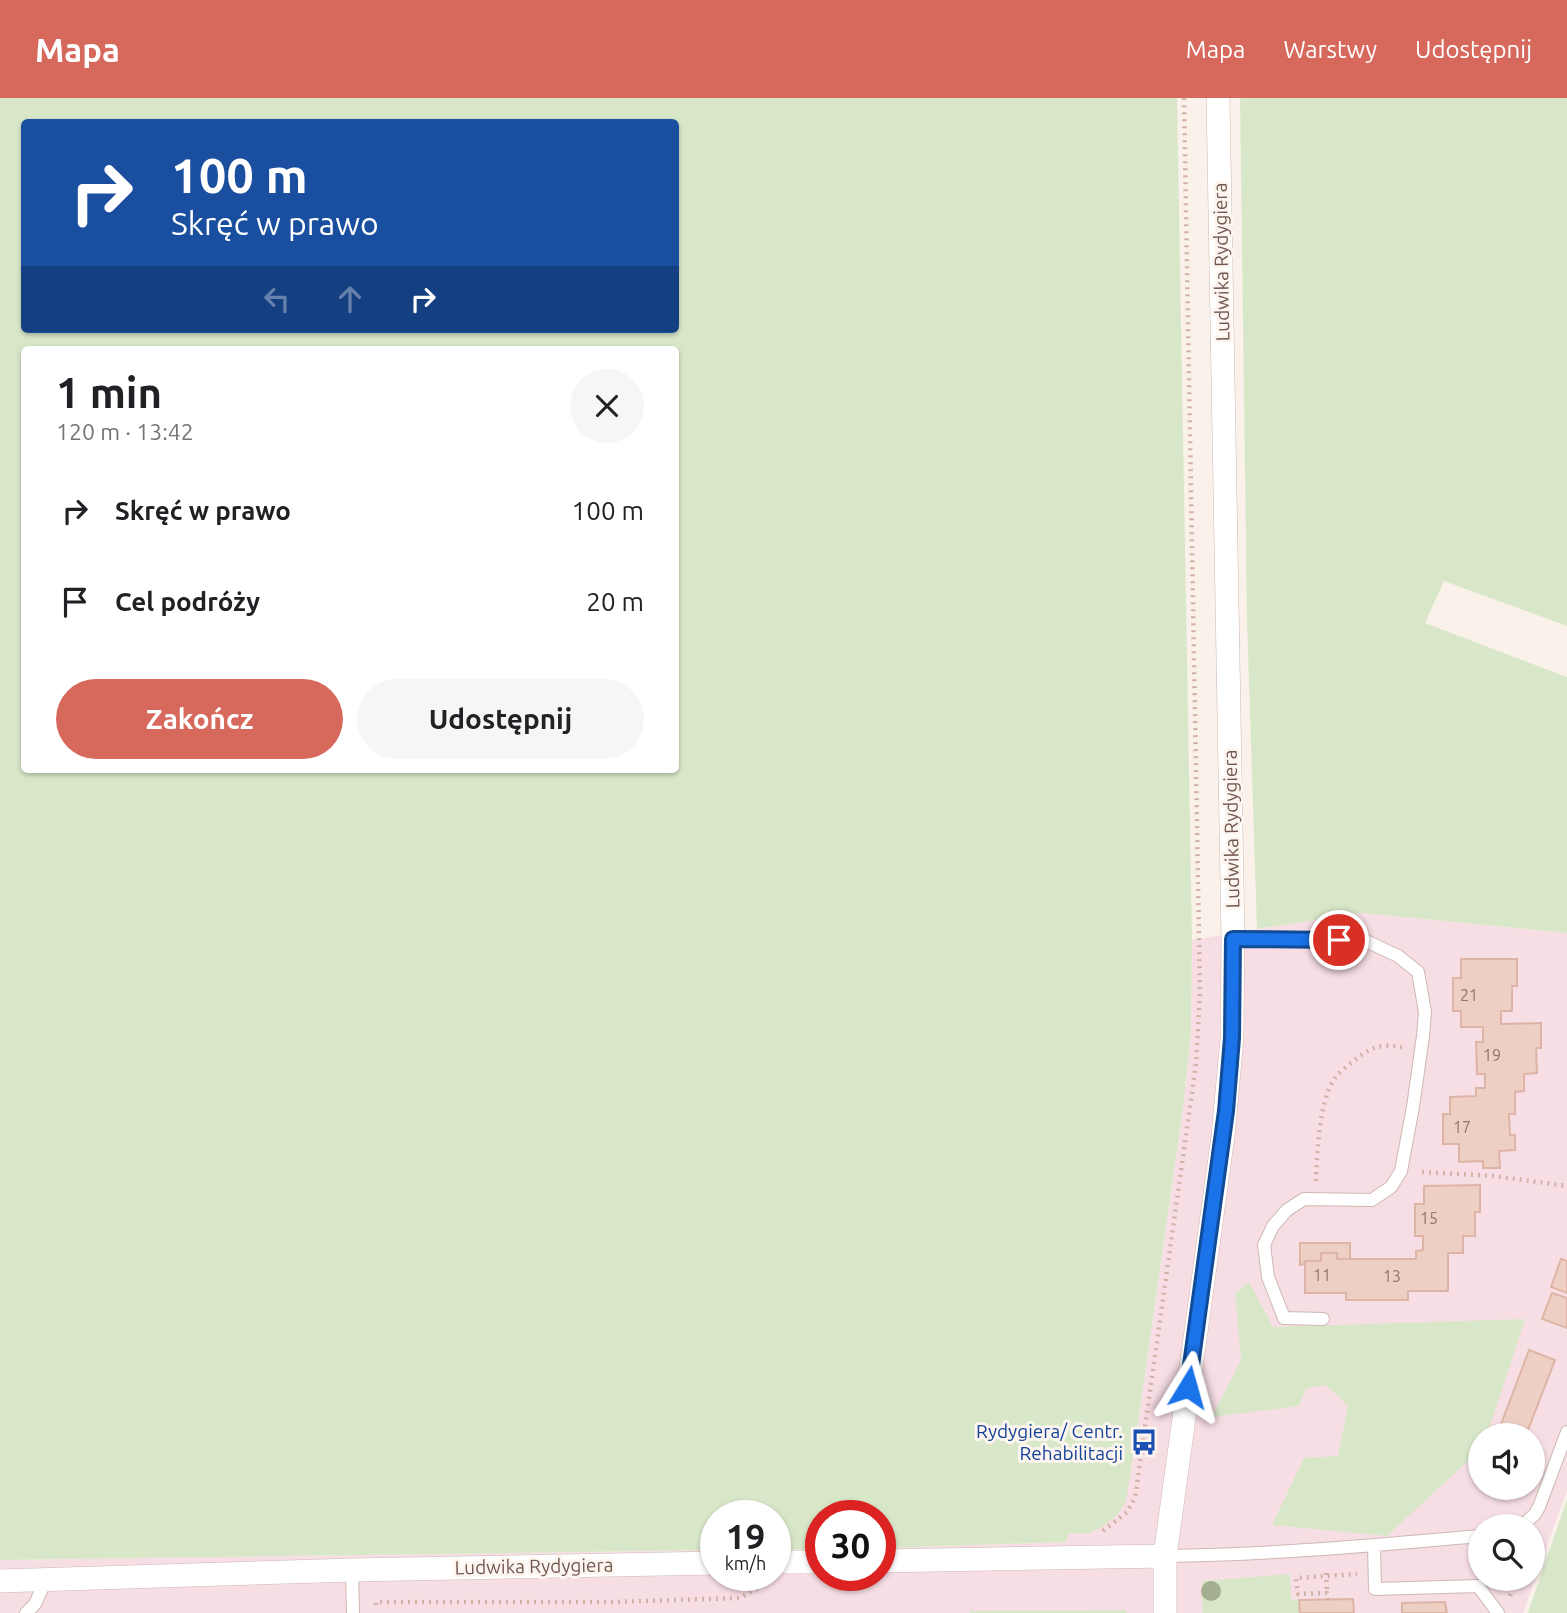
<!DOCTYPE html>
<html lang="pl">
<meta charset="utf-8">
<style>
body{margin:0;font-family:Ubuntu,sans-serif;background:#f6f6f6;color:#202124;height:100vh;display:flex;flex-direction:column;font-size:26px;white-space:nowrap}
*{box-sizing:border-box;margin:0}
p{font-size:23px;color:#757577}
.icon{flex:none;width:38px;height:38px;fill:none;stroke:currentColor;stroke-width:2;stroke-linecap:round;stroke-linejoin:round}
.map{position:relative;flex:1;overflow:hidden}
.sheet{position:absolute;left:21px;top:248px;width:658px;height:427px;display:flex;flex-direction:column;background:#fff;border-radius:7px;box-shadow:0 2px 5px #0004}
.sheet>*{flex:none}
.guide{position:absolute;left:21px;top:21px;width:658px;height:214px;border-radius:7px;box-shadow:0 2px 5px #0004;background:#1a4fa0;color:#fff;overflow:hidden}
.tools{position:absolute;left:1468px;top:1325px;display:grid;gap:14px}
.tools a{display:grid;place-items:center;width:77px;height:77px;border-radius:50%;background:#fff;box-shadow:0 2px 5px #0004;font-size:35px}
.speed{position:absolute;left:700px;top:1402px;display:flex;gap:14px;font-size:35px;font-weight:700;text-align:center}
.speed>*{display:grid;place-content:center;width:91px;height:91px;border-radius:50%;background:#fff;box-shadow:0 2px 5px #0004;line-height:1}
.speed small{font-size:18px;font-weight:400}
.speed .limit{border:10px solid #d22;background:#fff;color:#111}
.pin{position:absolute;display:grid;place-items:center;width:60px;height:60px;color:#fff;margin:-30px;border:4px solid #fff;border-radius:50%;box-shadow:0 2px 7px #0007}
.me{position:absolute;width:77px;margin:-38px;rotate:8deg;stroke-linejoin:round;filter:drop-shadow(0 0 5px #0008)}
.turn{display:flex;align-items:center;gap:24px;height:147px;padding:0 35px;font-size:32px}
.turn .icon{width:91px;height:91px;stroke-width:2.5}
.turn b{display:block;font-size:49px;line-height:60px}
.lanes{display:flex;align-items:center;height:66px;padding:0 35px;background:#0003;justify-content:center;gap:35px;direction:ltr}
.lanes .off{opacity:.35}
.round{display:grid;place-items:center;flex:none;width:74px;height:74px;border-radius:37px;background:#f6f6f6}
.head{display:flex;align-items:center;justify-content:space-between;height:119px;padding:0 35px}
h1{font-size:42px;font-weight:600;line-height:52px}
.action{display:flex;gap:14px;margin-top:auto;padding:14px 35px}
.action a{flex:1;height:80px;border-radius:42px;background:#d7685c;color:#fff;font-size:28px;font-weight:600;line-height:80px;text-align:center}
.action a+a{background:#f6f6f6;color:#202124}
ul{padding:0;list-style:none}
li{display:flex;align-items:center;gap:21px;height:91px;padding:0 35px}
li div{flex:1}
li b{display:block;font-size:26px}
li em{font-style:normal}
header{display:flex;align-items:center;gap:42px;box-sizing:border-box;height:98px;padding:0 35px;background:#d7685c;color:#fff}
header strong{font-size:33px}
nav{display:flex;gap:38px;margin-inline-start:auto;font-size:24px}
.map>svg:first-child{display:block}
.medical{fill:#f7dee4;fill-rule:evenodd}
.green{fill:#d9e7c9;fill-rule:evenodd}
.building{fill:#edcfc4;stroke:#deb4a6;stroke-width:2}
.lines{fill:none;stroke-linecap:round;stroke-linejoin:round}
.service-casing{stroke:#ccb9b1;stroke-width:14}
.minor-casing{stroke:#ccb9b1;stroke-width:24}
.path{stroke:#d2b2a7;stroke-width:4.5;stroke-dasharray:2 5;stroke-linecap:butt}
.service{stroke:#fff;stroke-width:12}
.minor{stroke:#fff;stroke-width:23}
.tree{fill:#a4af91}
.route-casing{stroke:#114b97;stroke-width:18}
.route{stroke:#1a73e8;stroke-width:12}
.labels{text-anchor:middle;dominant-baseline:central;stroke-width:6;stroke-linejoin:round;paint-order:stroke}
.number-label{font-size:16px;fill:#92766d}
.street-label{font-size:19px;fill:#735850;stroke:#fdf6f0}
.transit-label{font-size:19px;fill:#164399;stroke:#fdf6f0;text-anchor:end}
</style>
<header>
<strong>Mapa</strong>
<nav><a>Mapa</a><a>Warstwy</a><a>Udostępnij</a></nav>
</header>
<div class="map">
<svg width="1567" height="1515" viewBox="0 0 1567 1515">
<rect width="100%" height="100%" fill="#faf2ea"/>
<path class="medical" d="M1362 815 1567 835V1393L1523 1515H0V1462L716 1452V1477H775V1452L821 1451V1477H880V1450L1067 1444V1436L1089 1435 1132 1366 1184 1002 1191 933 1192 842 1257 831ZM1480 1337H1533V1390H1480ZM1480 1428H1533V1480H1480Z"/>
<path class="green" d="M0 0H1177L1192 842 1191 933 1184 1002 1132 1366 1126 1403 1117 1417 1102 1429 1089 1435 1067 1436V1444L880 1450V1418H821V1451L775 1452V1418H716V1452L0 1462ZM676 24V231H24V24ZM676 252V672H24V252Z
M1240 0H1567V528L1444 483 1425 525 1567 579V835L1362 815 1257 831 1247 522Z
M1249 1184 1273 1229 1525 1221 1487 1337H1480V1352L1387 1438 1272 1427 1304 1360 1338 1358 1348 1308 1326 1287 1306 1291 1299 1308 1212 1319 1241 1262 1235 1195Z
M1567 1401V1515H1528Z
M1290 1476 1291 1501 1299 1502 1300 1515H1202V1483Z
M1126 1512V1515H970V1513Z"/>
<path class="building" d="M1461 861H1517V888H1512V913H1501V926L1541 925V950H1536L1537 975 1524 976V993L1515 994V1016H1509L1510 1037H1515V1052L1499 1053 1500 1070H1483V1063L1459 1064V1046H1443V1016H1450V999L1476 998V990H1485V976H1477L1476 944H1483V929H1461V913H1453V880H1461Z
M1480 1087V1114H1475V1138H1463V1155H1448V1193H1408V1202H1346V1195H1305V1163H1321V1155H1337V1161H1416V1153L1423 1152V1138H1415V1106H1424V1088Z
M1300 1145H1350V1161H1337V1155H1321V1163H1305V1166L1300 1167Z
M1561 1161 1567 1163V1195L1551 1189Z
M1552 1195 1567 1200V1230L1542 1221Z
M1529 1252 1555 1262 1526 1337H1497Z
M1353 1501 1354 1515H1300L1299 1502Z
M1445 1504 1447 1515H1402V1505Z"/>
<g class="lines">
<g class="service-casing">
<path id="service" d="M1233 841 1366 843 1398 858 1418 874 1425 914 1423 938 1413 1009 1401 1073 1391 1089 1372 1102 1304 1101 1287 1112 1273 1128 1264 1147 1268 1179 1284 1220 1323 1221
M1522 1428 1535 1416 1539 1409 1567 1334
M1374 1447 1375 1491 1478 1488 1498 1515
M1165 1458C1270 1457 1375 1447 1480 1438
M352 1472 353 1515
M26 1515 35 1506 46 1482"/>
</g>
<g class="minor-casing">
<path id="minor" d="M880 1463 1165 1458
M775 1464H821
M0 1483 352 1472 716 1465
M1165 1515V1458L1223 1038 1232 940 1233 841 1218 0"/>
</g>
<path class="path" d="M1422 1074 1494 1078 1567 1088
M1316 1083C1317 1056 1319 1002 1335 980 1340 973 1349 967 1356 961 1373 948 1380 946 1402 949
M1103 1433 1127 1414 1135 1400 1196 966 1200 896 1184 0
M1326 1475 1327 1495
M835 1485H865
M1510 1498 1517 1480
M1328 1502 1327 1495 1298 1496 1296 1480 1357 1476
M376 1507V1504H610L740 1500 763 1487"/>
<use href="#service" class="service"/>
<use href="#minor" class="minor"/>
</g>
<circle class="tree" cx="1211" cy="1493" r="10"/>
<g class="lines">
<g class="route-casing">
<path id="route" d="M1188 1289 1226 1013 1232 940 1233 841 1339 842"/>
</g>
<use href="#route" class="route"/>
</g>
<defs>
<g id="bus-bare" transform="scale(2.1)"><path d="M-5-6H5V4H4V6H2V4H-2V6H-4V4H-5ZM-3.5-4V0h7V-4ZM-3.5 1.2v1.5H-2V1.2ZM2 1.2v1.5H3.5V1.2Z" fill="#1a4fb4" stroke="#fdf6f0" stroke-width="2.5" paint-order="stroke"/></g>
</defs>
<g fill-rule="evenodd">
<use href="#bus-bare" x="1144" y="1344"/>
</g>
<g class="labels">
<g class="number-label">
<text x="1469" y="897">21</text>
<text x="1492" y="957">19</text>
<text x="1462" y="1029">17</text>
<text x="1429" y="1120">15</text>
<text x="1322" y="1177">11</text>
<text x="1392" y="1178">13</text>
</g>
<g class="street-label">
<text transform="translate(1221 164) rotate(-91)">Ludwika Rydygiera</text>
<text transform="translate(1231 731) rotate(-91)">Ludwika Rydygiera</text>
<text transform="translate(534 1468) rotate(-1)">Ludwika Rydygiera</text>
</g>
<g class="transit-label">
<text x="1123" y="1333">Rydygiera/ Centr.<tspan x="1123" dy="22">Rehabilitacji</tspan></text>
</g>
</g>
</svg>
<div class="tools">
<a><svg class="icon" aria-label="sound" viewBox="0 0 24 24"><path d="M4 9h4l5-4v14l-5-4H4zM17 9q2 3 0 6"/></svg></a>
<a><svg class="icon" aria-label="search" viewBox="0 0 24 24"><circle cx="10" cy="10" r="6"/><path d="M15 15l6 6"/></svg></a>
</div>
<div class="speed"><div>19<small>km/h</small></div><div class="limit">30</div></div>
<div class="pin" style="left:1339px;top:842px;background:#d93025"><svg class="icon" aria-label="arrive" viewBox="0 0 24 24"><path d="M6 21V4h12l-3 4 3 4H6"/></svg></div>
<svg class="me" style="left:1188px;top:1289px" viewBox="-20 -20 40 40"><path d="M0-17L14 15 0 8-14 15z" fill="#1a73e8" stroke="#fff" stroke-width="4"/></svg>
<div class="guide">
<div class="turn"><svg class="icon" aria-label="right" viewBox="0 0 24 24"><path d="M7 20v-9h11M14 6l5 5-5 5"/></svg><div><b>100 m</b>Skręć w prawo</div></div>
<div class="lanes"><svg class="icon off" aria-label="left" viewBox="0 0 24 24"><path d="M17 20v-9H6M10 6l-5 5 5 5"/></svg><svg class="icon off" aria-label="ahead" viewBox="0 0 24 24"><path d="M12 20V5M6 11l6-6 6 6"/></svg><svg class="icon" aria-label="right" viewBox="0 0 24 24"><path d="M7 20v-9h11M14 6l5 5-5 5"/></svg></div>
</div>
<section class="sheet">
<div class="head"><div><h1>1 min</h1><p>120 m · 13:42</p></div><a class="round"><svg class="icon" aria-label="close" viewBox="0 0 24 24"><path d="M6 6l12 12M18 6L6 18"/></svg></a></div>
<ul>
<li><svg class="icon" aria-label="right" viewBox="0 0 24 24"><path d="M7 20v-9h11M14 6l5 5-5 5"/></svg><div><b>Skręć w prawo</b></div><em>100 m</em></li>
<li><svg class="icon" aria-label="arrive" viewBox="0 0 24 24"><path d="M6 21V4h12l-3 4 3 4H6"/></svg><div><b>Cel podróży</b></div><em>20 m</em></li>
</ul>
<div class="action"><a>Zakończ</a><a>Udostępnij</a></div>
</section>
</div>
